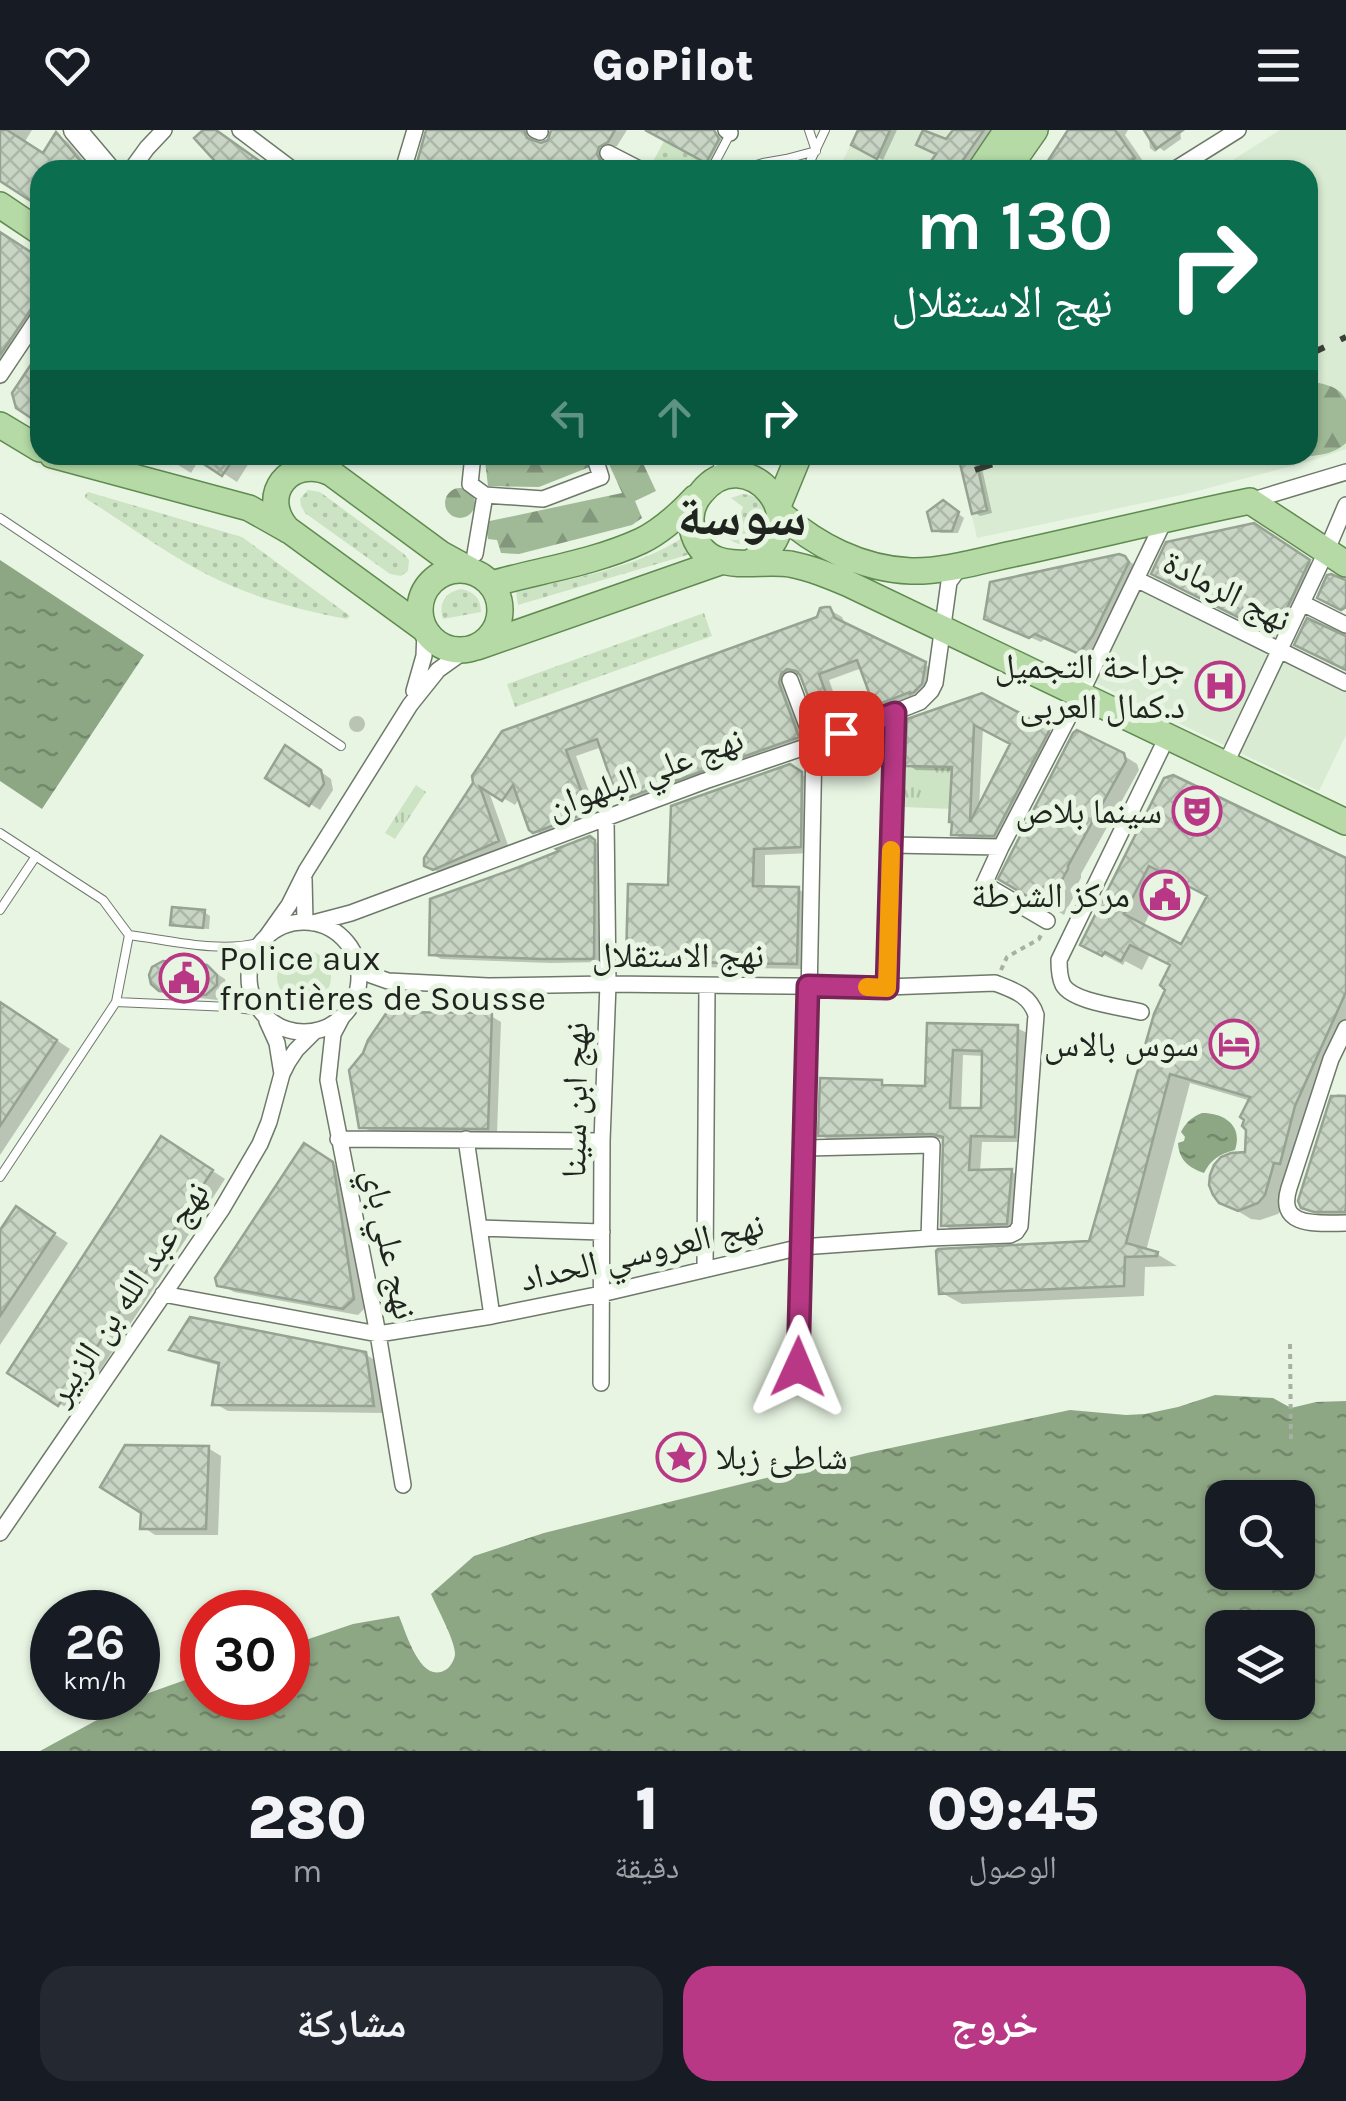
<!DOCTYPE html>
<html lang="ar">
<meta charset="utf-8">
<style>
body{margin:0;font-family:Karla,"Noto Naskh Arabic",sans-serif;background:#242831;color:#f1f3f6;direction:rtl;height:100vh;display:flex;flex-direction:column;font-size:38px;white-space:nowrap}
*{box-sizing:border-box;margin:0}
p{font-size:32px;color:#9ea1a6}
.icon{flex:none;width:55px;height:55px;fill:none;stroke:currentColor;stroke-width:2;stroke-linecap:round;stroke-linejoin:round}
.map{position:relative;height:1621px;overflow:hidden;direction:ltr}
.sheet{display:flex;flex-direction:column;background:#171b24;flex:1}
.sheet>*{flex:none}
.banner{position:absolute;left:30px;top:30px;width:1288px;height:305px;border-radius:30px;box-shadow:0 2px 8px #0004;direction:rtl;background:#0b6e4f;color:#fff;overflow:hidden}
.controls{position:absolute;left:1205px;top:1350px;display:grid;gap:20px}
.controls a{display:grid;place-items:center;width:110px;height:110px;border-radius:20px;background:#171b24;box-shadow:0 2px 8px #0004;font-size:50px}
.speed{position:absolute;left:30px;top:1460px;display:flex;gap:20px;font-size:50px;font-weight:700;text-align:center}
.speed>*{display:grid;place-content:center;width:130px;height:130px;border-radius:50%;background:#171b24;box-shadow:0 2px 8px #0004;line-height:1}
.speed small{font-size:25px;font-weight:400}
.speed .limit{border:15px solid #d22;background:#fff;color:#111}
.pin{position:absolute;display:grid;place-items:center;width:85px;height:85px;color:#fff;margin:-42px;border-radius:20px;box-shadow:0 5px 15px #0006}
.me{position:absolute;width:110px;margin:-55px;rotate:1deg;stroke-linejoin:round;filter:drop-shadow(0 0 8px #0008)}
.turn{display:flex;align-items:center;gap:35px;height:210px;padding:0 40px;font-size:45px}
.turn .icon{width:130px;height:130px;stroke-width:2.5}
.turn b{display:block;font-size:70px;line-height:85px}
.lanes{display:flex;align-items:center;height:95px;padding:0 40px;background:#0003;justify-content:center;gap:50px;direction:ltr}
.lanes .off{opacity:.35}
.eta{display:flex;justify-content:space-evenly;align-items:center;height:170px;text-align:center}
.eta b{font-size:60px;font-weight:800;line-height:70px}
.button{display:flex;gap:20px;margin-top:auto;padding:20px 40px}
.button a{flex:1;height:115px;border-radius:30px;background:#b83885;color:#fff;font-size:40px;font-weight:800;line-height:115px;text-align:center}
.button a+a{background:#242831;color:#f1f3f6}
header{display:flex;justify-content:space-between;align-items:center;height:130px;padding:0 40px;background:#171b24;font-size:45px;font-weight:800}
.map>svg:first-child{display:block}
.built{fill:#d9ebd3}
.grass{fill:url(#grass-tufts)}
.forest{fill:url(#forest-firs)}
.garden{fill:url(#garden-dots)}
.water{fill:url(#water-ripples);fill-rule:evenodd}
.shadow{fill:#0003;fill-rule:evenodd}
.building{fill:url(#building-cross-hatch);stroke:#96a292;stroke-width:2.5;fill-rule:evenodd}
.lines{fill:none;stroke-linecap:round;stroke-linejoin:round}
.lane-casing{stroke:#6e796a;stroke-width:10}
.street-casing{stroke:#6e796a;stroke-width:18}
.secondary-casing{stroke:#6e796a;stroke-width:25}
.primary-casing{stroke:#608b50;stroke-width:28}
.path{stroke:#a6b1a3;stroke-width:4;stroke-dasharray:5 5;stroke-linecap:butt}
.lane{stroke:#fff;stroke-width:8}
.street{stroke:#fff;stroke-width:15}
.secondary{stroke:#fff;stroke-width:22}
.primary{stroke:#b5daa6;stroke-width:25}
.rail{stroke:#3b4139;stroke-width:6;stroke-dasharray:18 18;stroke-linecap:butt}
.route-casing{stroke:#782456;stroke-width:25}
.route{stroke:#b83885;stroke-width:18}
.slow{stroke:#f59e0b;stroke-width:18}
.labels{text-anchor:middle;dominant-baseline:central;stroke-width:10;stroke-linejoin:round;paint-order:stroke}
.street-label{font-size:35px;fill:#1f241e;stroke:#e8f5e3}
.poi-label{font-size:35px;fill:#1f241e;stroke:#e8f5e3;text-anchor:end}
.town-label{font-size:55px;font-weight:bold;fill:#1f241e;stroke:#e8f5e3}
</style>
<header><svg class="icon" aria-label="menu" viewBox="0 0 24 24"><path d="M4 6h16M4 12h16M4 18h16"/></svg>GoPilot<svg class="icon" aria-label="heart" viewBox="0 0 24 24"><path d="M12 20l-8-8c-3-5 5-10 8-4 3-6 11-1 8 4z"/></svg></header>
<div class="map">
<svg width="1346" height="1621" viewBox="0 0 1346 1621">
<defs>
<pattern id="grass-tufts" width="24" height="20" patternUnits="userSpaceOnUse" patternTransform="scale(2.5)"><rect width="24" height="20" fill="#cde4c4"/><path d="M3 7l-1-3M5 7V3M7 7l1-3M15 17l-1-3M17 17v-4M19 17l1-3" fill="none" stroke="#b0c3a8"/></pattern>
<pattern id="forest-firs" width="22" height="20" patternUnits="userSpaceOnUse" patternTransform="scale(2.5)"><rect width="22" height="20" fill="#a0ba97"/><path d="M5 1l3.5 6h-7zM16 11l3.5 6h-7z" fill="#82977b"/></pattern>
<pattern id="garden-dots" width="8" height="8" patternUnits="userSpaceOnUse" patternTransform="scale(2.5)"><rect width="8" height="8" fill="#cde4c4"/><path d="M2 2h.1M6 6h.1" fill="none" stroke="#b0c3a8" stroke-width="1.8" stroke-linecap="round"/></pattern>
<pattern id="water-ripples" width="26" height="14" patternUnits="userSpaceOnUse" patternTransform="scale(2.5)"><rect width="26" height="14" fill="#8da684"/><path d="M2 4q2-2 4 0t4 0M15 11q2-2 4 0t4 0" fill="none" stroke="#73876b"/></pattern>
<pattern id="building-cross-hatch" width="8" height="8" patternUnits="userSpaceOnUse" patternTransform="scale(2.5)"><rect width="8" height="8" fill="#c8d5c4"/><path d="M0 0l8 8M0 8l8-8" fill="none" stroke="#abb7a8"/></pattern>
</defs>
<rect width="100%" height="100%" fill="#e8f5e3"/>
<path class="built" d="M858 0H984L956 40H838Z
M1280 0H1346V319L1311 331 1186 364 977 408 958 325H1308V40H1217Z
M1138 460 1346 561V605L1319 661 1094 552Z"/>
<path class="grass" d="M902 636 952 637 950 664 953 679 902 677Z
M416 655 426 662 395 709 385 703Z
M277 847a27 27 0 1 1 54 0a27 27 0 1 1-54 0Z"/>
<path class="forest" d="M1319 253C1331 256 1340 258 1346 270V313C1332 326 1313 326 1295 327L1292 325H1308V255Z
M536 325H587L592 336 539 357 488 356 485 331Z
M605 325H627L632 333 641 329 656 361 635 371 642 388 632 395 519 424 501 423 497 410 488 409 485 392 622 363Z
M445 373a15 15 0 1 1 30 0a15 15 0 1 1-30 0Z"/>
<path class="garden" d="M664 11 707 34 704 40 649 39Z
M308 360 320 362 404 424 409 430 408 441 401 446 390 444 305 383 301 376 300 369Z
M88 362 242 407 350 486 347 489C300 480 255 468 212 447 168 425 127 394 85 368V365Z
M743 364C799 370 748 448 720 397L736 398 743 377 731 368Z
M686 405 694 423 518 475 516 462C570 448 641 438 686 405Z
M461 459C473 461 481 468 481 482L443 489C438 474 445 462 461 459Z
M704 483 712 506 515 577 507 554Z"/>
<path class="water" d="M0 430 144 525 42 679 0 651Z
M1202 983C1225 983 1243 996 1235 1020 1220 1024 1211 1029 1204 1043 1189 1038 1179 1030 1178 1013L1184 1011 1185 1007 1181 1002C1186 992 1192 987 1202 983Z
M1215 1265 1273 1268 1291 1278 1316 1272 1346 1271V1621H40L143 1565 202 1544V1568H288V1516L353 1494 399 1486C406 1502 421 1557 447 1539 451 1536 454 1530 455 1525 456 1512 437 1478 431 1464L474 1426 544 1403 867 1323 1070 1280 1126 1285 1145 1284 1178 1277ZM1222 1368H1298V1442H1222ZM1222 1498H1298V1572H1222Z"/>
<path class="shadow" d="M0 0H32L24 13 44 26 57 5 68 12 92 40H40V75L0 49Z
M428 0H535L532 7 535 14 541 16 550 12 553 0H627L617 16 610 18 605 29 608 36 606 40H417Z
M647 0H709L724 9 716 36Z
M861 0H897L883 30 854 14Z
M956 0H1003L975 40H928Z
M1071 0H1128L1125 5 1147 37 1143 40H1041L1051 31Z
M1148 0H1180L1181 9 1164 21 1160 18 1155 22 1150 18Z
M0 104 40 130V193L0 255Z
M162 325H254L237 352 200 328 191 343Z
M645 325H691L674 335 664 330 661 332 655 331Z
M909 325H932L927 335 914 333 908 329Z
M961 325H979L992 383 980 386 974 382Z
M949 377 964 388 958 403H941L934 399Z
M1266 404 1321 439 1287 510 1166 450Z
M1124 428 1135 435 1090 528 1046 508 1041 512 998 493Z
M830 480 842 487 846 496 937 541 935 556 887 580 876 574 862 538 829 550 845 595 832 600 821 594 803 545H797L792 550 809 613 631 676 620 670 602 617 576 626 599 689 547 708 531 698 520 667 515 675 488 659 509 718 440 743 428 736 475 653 819 489Z
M982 566 1058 606 1004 709H962L953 703 954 641 916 640 907 634ZM983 597 1013 613 979 679Z
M349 594a8 8 0 1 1 16 0a8 8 0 1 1-16 0Z
M296 624 331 649 333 660 320 680 268 648Z
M1123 625 1137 634 1139 640 1081 744V748L1072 764 1073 768 1064 785 1002 748Z
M790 637 814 652 812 723 765 725V759H798L810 766 809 839 641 836 629 829 670 757Z
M1166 650 1346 731V917L1314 988 1284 1076 1278 1084 1260 1090 1251 1089 1221 1071 1248 1024 1251 971 1190 953 1146 1121 1157 1124 1177 1136 1145 1137 1144 1166 962 1174 942 1163 1091 1114 1168 860 1173 836 1150 824 1142 840 1125 831 1123 835 1083 814ZM1169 745 1210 766 1182 817 1143 797Z
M590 709 599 714 603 832 552 833 441 829 432 824 564 721Z
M204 782 210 786 209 799 179 797 173 793Z
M206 837 225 849 227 857 224 865 217 870 172 865 160 859Z
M0 873 70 919 0 1025Z
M491 886 501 892 497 1003 372 1002 361 996Z
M930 896 1017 898 1029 904 1026 1012H982L980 1042 1011 1041 1022 1048 1019 1098 954 1101 943 1095 946 1009 832 1011 820 1005 881 953 890 958 927 959ZM963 925 984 926 983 980H961Z
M1337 964 1346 965V1087H1329L1317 1084 1303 1076Z
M176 1017 225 1049 73 1282 10 1242Z
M318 1024 346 1042 366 1177 358 1185 234 1162 220 1154Z
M30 1088 68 1113 0 1215V1104Z
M173 1219 365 1224 378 1232 386 1283 228 1281 214 1273 221 1236 185 1226Z
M208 1318 221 1326 218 1405H155L143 1397Z"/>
<path class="building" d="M0 0H7L43 23 56 2 88 40H40V77L0 51Z
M203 0H216L272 40H223L194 8Z
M426 0H524L527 8 541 13 548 10 551 0H615L608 12 599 17 597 24 600 30 595 40H483L462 31 459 40H415Z
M645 0H714L719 9 706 33Z
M858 0H890L877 29 851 15Z
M923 0 946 9 953 0H984L956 40H925L936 24 916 15Z
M1068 0H1115L1135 28 1118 40H1042Z
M1144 0H1183L1156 19Z
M0 102 40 128V166L0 225Z
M40 221V294L16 278 12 263Z
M190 325H236L222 346Z
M958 325H975L987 380 972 384Z
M943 370 959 382 952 401H932L927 382Z
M1254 393 1310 430 1274 505 1151 444 1166 412Z
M1119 424 1125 426 1129 432 1093 505 1079 524 1035 504 1029 508 984 489 990 452Z
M1331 444 1346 450V477L1341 480 1317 468 1327 445Z
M825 477H830L835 488 926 532 922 554 914 562 910 564V562L874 576 857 530 819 544 835 589 819 595 800 545 796 541 787 539 781 544 779 553 799 607 618 671 597 609 566 620 589 682 533 703 529 700 513 655 502 671 480 657 499 711 433 740 424 736V728L473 653 472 646 502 601 817 487 820 478Z
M1307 488 1346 506V540L1294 515Z
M982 563 1050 599 994 706 951 705 952 692H949L952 637 905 636 907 589ZM974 595 1010 614 970 692Z
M1077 600 1124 623 1126 631 1068 736V739L1059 755 1060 759 1049 779 998 749 1073 603Z
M285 615 321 640 324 654 309 676 265 648Z
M790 634 802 642 801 717 754 719 753 756 799 757 797 834 626 831 628 754 668 755 671 676Z
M1173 645 1346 728V862L1295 976 1280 1034 1274 1033 1265 1065 1258 1073 1238 1081 1219 1073 1213 1065 1209 1055 1210 1045 1214 1035 1221 1027 1231 1023 1245 1022 1246 1000 1242 996 1244 990 1240 987 1250 967 1170 944 1126 1113 1158 1122 1157 1126 1125 1127 1124 1156 939 1164 936 1121 938 1119 1089 1111 1154 884 1165 860 1160 855 1170 835 1130 815 1121 831 1105 822 1102 826 1080 815 1164 648ZM1149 736 1207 766 1181 814 1124 784Z
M590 706 595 710 594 829H541L429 825 430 769 519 737 559 721 556 719Z
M172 777 205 780 203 798 170 795Z
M163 831 207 835 217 845V855L206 865 159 861 151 854 149 845 152 837Z
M0 872 57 910 0 996Z
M387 882 492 883 488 999 359 998 349 940 363 923 368 910Z
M927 893 1018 895 1015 1007 971 1006 969 1040 1012 1039 1007 1094 941 1096 943 1007 932 1004 818 1006 820 948 882 950V955L925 956ZM953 920 982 921 981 978H950Z
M1331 966H1346V1077L1345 1082H1314L1301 1078 1298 1071Z
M161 1006 213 1040 58 1276 7 1243Z
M304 1013 333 1032 354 1169 343 1179 217 1156 215 1148Z
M16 1076 55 1103 0 1186V1100Z
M190 1187 366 1222 374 1276 212 1275 219 1233 169 1220Z
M125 1315 209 1316 206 1399H140L141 1383 100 1357Z"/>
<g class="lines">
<g class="lane-casing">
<path id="lane" d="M711 40 730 4
M740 40 763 33
M759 40 763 33 786 29
M780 40 786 29 816 21 809 0
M806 40 825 0
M715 344 723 325
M0 388 341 616
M0 703 103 770 129 805 116 872 0 1047
M0 780 36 726
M129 805C169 810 222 824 261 812
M116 872 230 877 260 881"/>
</g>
<g class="street-casing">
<path id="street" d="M240 0 293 40
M535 0 540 2
M726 0 730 3
M608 23 641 40
M131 40 147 18 164 0
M403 40 415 0
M1174 40 1238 0
M0 245 40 185
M473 325 470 354 485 365 543 369 601 347 594 325
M118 343 129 325
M1250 371 1346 342
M475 424 485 365
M1136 449 1346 553
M1302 473 1346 495
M790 550 814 614 806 1018 798 1237
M414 561 424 526 425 502
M1226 633 1326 422 1346 375
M891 715 1001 717
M304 749 305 792
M1047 791 984 754 1001 717 1080 565 1165 389
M249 847a55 55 0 1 1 110 0a55 55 0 1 1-110 0Z
M313 793 351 783 705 651 814 614 920 572 931 561 935 553 949 452 960 437
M267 806 289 775 306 741 410 575 438 540 466 520
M887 857 895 583
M1141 882C1121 877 1073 872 1063 855 1059 847 1059 838 1059 830L1168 605
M342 887 333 904 328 950 378 1204 403 1355
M267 891 277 913 282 944
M1346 898 1331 929 1289 1058C1276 1099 1320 1093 1346 1093
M338 1009 602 1011
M466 1009 492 1186
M806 1018 932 1015 929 1108
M479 1098 602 1102
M705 1138 707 857
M163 1164 378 1204 492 1186 601 1164 801 1117 929 1108 1010 1105 1016 1102 1020 1096 1036 885C1030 865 1013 860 995 853L887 857 608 854 488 856 388 851 371 845 357 835
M601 1253 602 1011 608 854 606 689
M0 1403 222 1079 260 1014 269 992 282 944 288 932 296 920 315 901"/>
</g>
<g class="secondary-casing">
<path id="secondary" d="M75 0 109 40"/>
</g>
<g class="primary-casing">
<path id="primary" d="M980 40 1007 0
M1007 40 1035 0
M0 75 40 102
M0 295 40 319
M52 325 249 378 290 401 423 498
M778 376 799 325
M780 383C815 415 861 439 911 441 943 442 984 430 1017 423 1095 406 1172 387 1250 371L1346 434
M288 400C257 366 290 324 331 343L441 424 472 441
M751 432C822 391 745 309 702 362 693 372 689 385 692 398 703 448 754 429 790 434 811 438 830 446 849 454L1346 692
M420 480a40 40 0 1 1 80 0a40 40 0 1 1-80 0Z
M491 454C541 440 593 433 641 411 662 401 679 385 695 368
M477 517 720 432"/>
</g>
<path class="path" d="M1001 840 1007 827 1039 809 1041 805
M1290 1214 1291 1312"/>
<use href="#lane" class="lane"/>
<use href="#street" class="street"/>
<use href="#secondary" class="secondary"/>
<use href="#primary" class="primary"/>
<path class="rail" d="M1308 225 1346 207
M975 340 1021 325"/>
</g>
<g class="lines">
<g class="route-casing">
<path id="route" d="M798 1237 808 856 887 858 895 583 841 603"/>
</g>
<use href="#route" class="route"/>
<path class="slow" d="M867 857 887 858 891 720"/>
</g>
<defs>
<g id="hospital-ring" transform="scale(2.5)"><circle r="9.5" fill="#e8f5e3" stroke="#b83885" stroke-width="1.5"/><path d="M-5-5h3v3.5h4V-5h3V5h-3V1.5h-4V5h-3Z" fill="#b83885"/></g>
<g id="theatre-ring" transform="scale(2.5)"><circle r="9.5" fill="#e8f5e3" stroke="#b83885" stroke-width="1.5"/><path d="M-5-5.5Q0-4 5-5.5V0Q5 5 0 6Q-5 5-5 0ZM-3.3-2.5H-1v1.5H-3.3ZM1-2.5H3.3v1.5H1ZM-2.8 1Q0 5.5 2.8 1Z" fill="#b83885"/></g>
<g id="civic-ring" transform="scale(2.5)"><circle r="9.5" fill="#e8f5e3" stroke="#b83885" stroke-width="1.5"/><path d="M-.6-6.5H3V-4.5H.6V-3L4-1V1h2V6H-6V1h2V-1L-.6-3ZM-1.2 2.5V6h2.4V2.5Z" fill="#b83885"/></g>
<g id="hotel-ring" transform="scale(2.5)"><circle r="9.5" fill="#e8f5e3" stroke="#b83885" stroke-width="1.5"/><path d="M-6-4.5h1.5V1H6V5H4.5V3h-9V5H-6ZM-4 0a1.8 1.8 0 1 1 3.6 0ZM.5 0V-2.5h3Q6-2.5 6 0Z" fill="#b83885"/></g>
<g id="sight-ring" transform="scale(2.5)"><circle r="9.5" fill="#e8f5e3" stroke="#b83885" stroke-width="1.5"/><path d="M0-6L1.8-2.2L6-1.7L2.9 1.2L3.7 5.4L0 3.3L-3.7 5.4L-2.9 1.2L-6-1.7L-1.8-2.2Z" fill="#b83885"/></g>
</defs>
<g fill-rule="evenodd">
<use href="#hospital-ring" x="1220" y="556"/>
<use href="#theatre-ring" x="1197" y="681"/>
<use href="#civic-ring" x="1165" y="765"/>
<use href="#civic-ring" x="184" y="848"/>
<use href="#hotel-ring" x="1234" y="914"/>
<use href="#sight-ring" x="681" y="1327"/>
</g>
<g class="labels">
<g class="street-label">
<text transform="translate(1227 461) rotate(27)">نهج الرمادة</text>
<text transform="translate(645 643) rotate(-20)">نهج علي البلهوان</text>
<text x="678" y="825">نهج الاستقلال</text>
<text transform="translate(575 970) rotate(-89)">نهج ابن سينا</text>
<text transform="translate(390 1114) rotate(78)">نهج علي باي</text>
<text transform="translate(642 1122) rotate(-13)">نهج العروسي الحداد</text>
<text transform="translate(128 1163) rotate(-56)">نهج عبد الله بن الزبير</text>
</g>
<g class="poi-label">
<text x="1185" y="536">جراحة التجميل<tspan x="1185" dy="40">د.كمال العربى</tspan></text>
<text x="1162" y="681">سينما بلاص</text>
<text x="1130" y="765">مركز الشرطة</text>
<text x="219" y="828" text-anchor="start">Police aux<tspan x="219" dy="40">frontières de Sousse</tspan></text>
<text x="1199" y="914">سوس بالاس</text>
<text x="716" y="1327" text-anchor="start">شاطئ زبلا</text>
</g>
<g class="town-label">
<text x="742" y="387">سوسة</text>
</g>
</g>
</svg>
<div class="controls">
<a><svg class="icon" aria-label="search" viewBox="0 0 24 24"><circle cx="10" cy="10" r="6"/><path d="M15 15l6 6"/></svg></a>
<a><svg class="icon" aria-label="layers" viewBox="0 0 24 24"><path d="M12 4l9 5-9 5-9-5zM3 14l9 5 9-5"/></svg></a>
</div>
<div class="speed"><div>26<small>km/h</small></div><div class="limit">30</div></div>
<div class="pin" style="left:841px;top:603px;background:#d93025"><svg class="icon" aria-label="arrive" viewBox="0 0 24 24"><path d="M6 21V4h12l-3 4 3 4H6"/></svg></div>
<svg class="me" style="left:798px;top:1237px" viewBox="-20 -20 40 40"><path d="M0-17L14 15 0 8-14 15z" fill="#b83885" stroke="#fff" stroke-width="4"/></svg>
<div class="banner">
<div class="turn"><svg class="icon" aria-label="right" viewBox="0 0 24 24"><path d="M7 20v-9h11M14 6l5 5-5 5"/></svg><div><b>130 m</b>نهج الاستقلال</div></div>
<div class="lanes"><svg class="icon off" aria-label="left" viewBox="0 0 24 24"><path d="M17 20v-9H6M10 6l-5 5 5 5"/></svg><svg class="icon off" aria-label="ahead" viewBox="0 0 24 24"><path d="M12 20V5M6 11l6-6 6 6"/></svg><svg class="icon" aria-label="right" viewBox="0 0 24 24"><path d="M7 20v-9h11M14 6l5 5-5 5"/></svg></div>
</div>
</div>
<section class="sheet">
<div class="eta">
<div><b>09:45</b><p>الوصول</p></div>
<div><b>1</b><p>دقيقة</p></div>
<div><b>280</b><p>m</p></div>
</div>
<div class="button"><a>خروج</a><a>مشاركة</a></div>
</section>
